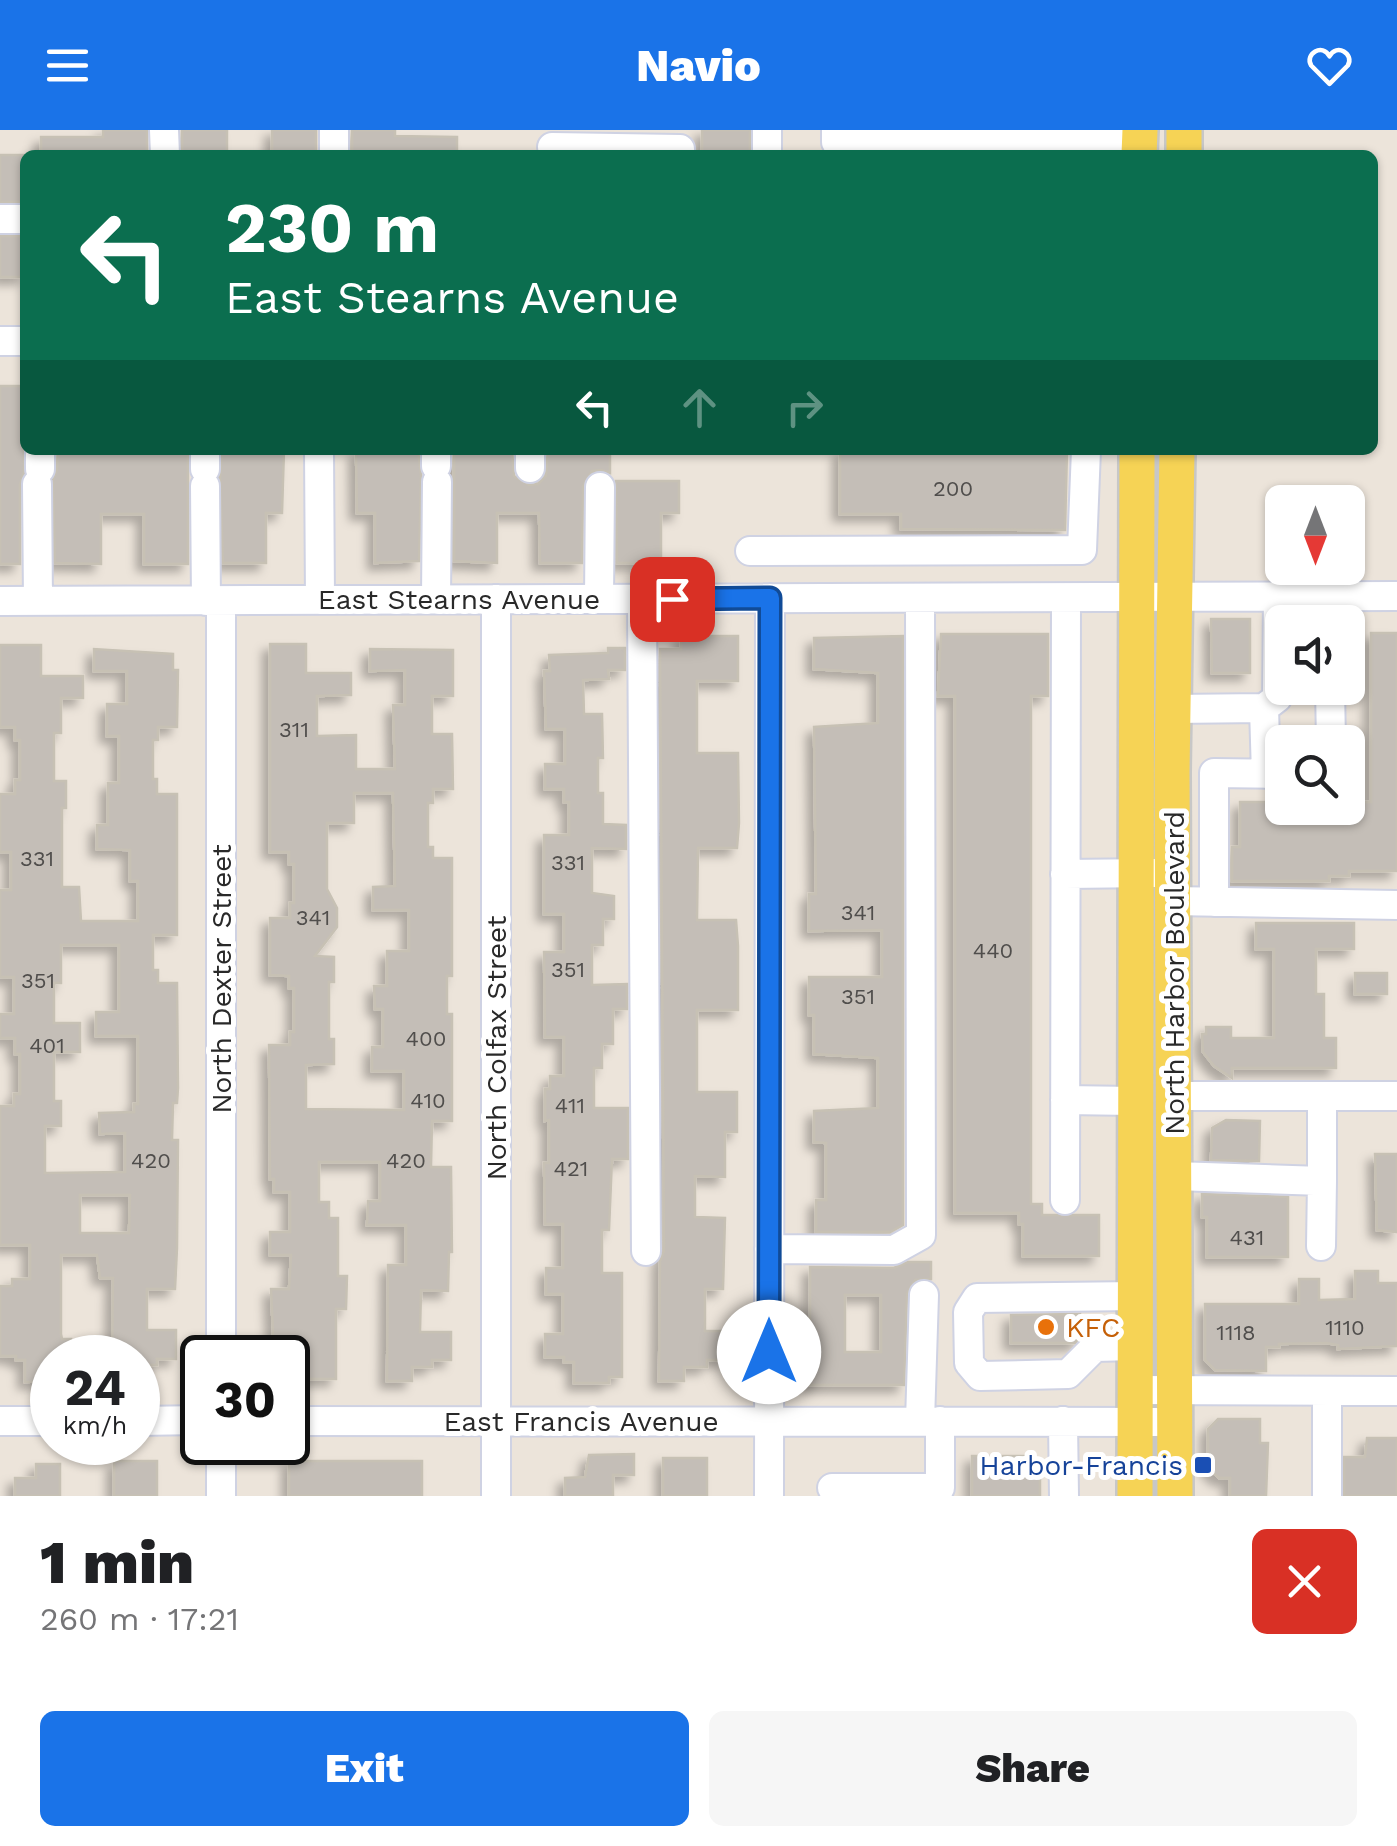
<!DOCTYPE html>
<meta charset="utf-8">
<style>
body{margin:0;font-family:"Work Sans",sans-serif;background:#f6f6f6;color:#202124;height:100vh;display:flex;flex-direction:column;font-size:38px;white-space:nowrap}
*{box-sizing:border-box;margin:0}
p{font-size:32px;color:#757577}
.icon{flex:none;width:55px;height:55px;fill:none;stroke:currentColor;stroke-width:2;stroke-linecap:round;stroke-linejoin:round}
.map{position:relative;height:1366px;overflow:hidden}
.side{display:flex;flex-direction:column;background:#fff;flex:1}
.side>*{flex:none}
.banner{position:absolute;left:20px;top:20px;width:1358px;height:305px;border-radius:15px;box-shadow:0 2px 8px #0004;background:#0b6e4f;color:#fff;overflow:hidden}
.needle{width:65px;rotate:180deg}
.fabs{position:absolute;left:1265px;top:355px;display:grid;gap:20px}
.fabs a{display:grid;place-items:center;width:100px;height:100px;border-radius:15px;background:#fff;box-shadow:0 2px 8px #0004;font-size:50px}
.speed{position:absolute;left:30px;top:1205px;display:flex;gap:20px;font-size:50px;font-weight:700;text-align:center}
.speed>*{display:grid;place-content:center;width:130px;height:130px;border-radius:50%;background:#fff;box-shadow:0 2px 8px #0004;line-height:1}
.speed small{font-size:25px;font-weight:400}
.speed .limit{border:5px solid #111;border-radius:15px;background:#fff;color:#111}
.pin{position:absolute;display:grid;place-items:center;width:85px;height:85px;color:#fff;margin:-42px;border-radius:20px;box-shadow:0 5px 15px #0006}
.me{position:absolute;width:110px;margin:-55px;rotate:0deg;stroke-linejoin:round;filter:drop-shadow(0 0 8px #0008)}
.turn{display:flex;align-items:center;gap:35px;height:210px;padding:0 40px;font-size:45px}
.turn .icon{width:130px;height:130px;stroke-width:2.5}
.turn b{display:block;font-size:70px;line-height:85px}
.lanes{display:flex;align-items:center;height:95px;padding:0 40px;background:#0003;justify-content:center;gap:50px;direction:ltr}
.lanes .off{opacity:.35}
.round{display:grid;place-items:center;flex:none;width:105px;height:105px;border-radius:15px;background:#f6f6f6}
.headline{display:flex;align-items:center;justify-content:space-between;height:170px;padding:0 40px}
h1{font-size:60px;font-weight:800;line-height:75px}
.button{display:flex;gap:20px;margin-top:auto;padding:20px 40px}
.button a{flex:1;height:115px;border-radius:15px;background:#1a73e8;color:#fff;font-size:40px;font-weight:800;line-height:115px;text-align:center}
.button a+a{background:#f6f6f6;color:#202124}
header{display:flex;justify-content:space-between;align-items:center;height:130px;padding:0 40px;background:#1a73e8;color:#fff;font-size:45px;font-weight:800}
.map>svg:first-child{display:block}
.building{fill:#c4beb7;stroke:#c7c1b4;stroke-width:2.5;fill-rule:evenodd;filter:url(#shadow)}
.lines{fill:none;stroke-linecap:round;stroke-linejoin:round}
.minor-casing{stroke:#cfd2e3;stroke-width:32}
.major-casing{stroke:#c7c7c7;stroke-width:40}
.minor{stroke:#fff;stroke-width:28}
.major{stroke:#f6d355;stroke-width:35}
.route-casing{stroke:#114b97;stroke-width:25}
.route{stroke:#1a73e8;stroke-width:18}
.food-dot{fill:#e8710a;stroke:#fff;stroke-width:4}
.transit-dot{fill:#1a4fb4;stroke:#fff;stroke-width:4}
.labels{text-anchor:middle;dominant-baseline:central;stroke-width:10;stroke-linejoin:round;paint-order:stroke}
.number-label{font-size:22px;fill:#504e4c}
.street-label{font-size:28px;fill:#292929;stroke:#fff}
.food-label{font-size:28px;fill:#c56008;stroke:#fff;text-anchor:start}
.transit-label{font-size:28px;fill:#164399;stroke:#fff;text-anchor:end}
</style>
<header><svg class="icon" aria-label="menu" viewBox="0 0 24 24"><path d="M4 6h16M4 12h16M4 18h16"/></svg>Navio<svg class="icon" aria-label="heart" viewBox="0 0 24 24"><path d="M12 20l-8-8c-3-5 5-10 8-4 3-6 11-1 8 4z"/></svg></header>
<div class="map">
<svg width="1397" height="1366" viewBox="0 0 1397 1366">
<defs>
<filter id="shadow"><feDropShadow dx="-7" dy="7" stdDeviation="5" flood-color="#0004"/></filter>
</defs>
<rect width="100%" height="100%" fill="#ece4da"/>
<path class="building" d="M103 0H147V25H41V7H103Z
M182 0H227V25H182Z
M272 0H316V25H272Z
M352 0H395V6L457 7V25H352Z
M702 0H750V25H702Z
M0 25H25V72H0Z
M0 106H25V147H0Z
M0 256H25L24 343 20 354V434H0Z
M58 320H188V434H144V384H101V434L55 433 53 350 57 340Z
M222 320H284L282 383H266V433H223L220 348Z
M356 320H418L421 345 419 431 375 433V383H357Z
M454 320H512L514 346 529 355 538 354 546 346 548 320H610V343L601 340 592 341 583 356 582 433H540L539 383H497V433L454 431Z
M840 320H1067L1065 400 901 399V384H840Z
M616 351H679V383H661V433H617Z
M1211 489H1250V543H1212Z
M1371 503H1397V741H1349V746H1329V751H1232V717H1240V672H1282V678H1348V672H1371Z
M941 504H1048V566H1031V1074H1042V1085H1099V1126H1023V1094H1019V1083H955V566H938Z
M681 506H738V551H697V623H738L739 693 737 718H698L697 790H736L738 816V880H697V962H737V1002H725V1047L695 1046V1087L725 1088 723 1159H705V1201H725V1230H707V1237H684V1251H659L660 1131 664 1121 660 519H681Z
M903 506V1095L890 1102H816V1070H826V1013L814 1012V981L878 978V928L814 924V885H809V847H882V800L809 801V764H816L814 597 878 593V543L814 539V508Z
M270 514H306V543H351V565L317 566V606L356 605V639H395L393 575H405V540L370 541V519L453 520V566H432V604H452L453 659H433V673H428V717H433V728H452V846H447V884H452V991H432L431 1037H451L452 1122H449L448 1161 421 1160 420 1202H451V1230H432V1237H412V1251H387L388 1135H406V1095H367L368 1071H380V1032H319V1072H329V1088H338V1146H347L346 1179H336V1249H291V1224L274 1225 271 1159H289L291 1125H270V1102H290V1062H274V1049H270L269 915H290V902H294V858H289V846L270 845V788H290V773H294V734H289V722H270ZM354 663H393L395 756 373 757V780H409V821H387V856H374L375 879H383V917H372V941H404V980L306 979V935L334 934V909H329V852H334V827L315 826 337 797V778L327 759V693H354Z
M0 515H41V546H83V568H61V603H54V651H66V678H62V757H79L81 791H138V751H130V720L97 719V695H108V653H119V606H107V574H127V541H94V519L173 524V540H178L177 597H158V610H153V649H157V664H177V805H153V840H158V853H177L178 958 177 973H173L172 1010H178L177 1118 175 1159H147V1200H176V1229H157V1235H138V1228H112L113 1148H100L97 1125H61V1204L62 1209H71V1228H52V1251L25 1252V1230H16V1226H0V1156H12V1149H30V1115H0V976H14V964H20V924H15V908H0V884H14V847H0V760H11V722H0V664H15V650H20V610H15V597H0ZM61 815H119V882H96V906H138V974H134V982L99 983 100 1004 125 1003V1042L45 1043V996H61V971H54V922H80V893H54V853H61ZM80 1065H130L129 1103H80Z
M608 518H625V540H608L609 549 583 550 584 584H602L603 628H598V663H603V694L626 695V719L592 718V763L614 766V789H603V815H592V855L627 854V879H613V914H602V938H594V978H628V1029H612L609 1100H602V1143H622V1247H609V1253H574V1232H564V1227H545V1204H563V1164H546V1138H563V1094H545L544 1033H549V990L545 991V959H550V946H564V907H545L544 822H564V784H544V705H569V672H564V659H545V634H565V599H546L544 541H550L549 525 608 523Z
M1256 793H1354V819H1316V864H1324V908H1336V938H1232V948L1214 936 1203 922 1202 904H1206V897H1231V908H1274V819H1256Z
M1355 843H1387V864H1355Z
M1226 990 1260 991 1259 1031 1211 1030 1212 998Z
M1375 1024H1397V1102L1377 1100Z
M1202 1064 1288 1067V1127H1207V1087H1202Z
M908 1132H931V1149L915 1150 907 1163 904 1255H810V1137L894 1138ZM845 1165H881V1222H845Z
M1355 1141H1378V1153H1397V1216L1338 1219V1215L1326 1213 1279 1214V1217H1266V1241L1215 1240 1205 1230V1174H1299V1149H1319V1170L1355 1169Z
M1080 1184V1207L1075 1213H1011V1185Z
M1218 1289H1260V1313H1268L1266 1366H1230V1348H1219L1208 1338V1299Z
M1367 1308H1397V1366H1344V1327H1365Z
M634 1324V1345H613V1366H565V1348L585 1347 589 1325Z
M972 1326H1032V1339H1040V1366H972Z
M663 1328H707V1366H663Z
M114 1331H157V1366H114Z
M289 1331H422V1366H289Z
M36 1334H60V1366H15V1348H36Z"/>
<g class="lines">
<g class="minor-casing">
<path id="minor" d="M164 0 165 25
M836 0V12L1140 10
M552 17 680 19
M334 25V0
M767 25V0
M0 89H25
M0 211H25
M40 320V339
M205 320V339
M319 320 320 470
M436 320V336
M530 320V338
M37 354 38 471
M205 356 206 471
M750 421 1082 420 1086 320
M1328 466 1329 492
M436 469 437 352
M599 469 600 357
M642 469 646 1121
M0 471 1397 466
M221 471V1228
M1330 558 1331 612
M1264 578 1277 568 1278 467
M1172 579 1264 578 1266 644
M1065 744 1154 743
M1173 771 1397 775
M1214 772V643L1282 644
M1175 966H1397
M1065 970 1134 971
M1175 1046 1322 1051V966
M1065 1070 1066 468
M1321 1116 1322 1051
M769 1119 894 1120 921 1105 920 468
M1135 1216 1095 1217 1068 1244 980 1246 969 1233 968 1182 977 1168 1136 1166
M1135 1260 1397 1261
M0 1291H52
M138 1291 202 1290
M288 1291 1156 1292
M920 1291 924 1165
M1063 1291 1064 1366
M221 1312V1366
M832 1358H940V1291
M496 1366V469
M769 1366 770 468
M1327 1366V1261"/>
</g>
<g class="major-casing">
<path id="major" d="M1139 25 1140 0
M1184 25V0
M1135 1366 1137 320
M1175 1366 1172 642 1177 320"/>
</g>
<use href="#minor" class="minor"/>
<use href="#major" class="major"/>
</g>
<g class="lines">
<g class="route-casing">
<path id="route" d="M672 469 770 468 769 1222"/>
</g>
<use href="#route" class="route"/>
</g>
<circle class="food-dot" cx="1046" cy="1197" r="10"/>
<rect class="transit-dot" x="1193" y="1325" width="20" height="20" rx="5"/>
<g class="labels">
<g class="number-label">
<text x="953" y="358">200</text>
<text x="294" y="599">311</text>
<text x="37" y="728">331</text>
<text x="568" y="732">331</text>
<text x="858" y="782">341</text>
<text x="313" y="787">341</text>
<text x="993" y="820">440</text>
<text x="568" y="839">351</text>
<text x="38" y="850">351</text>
<text x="858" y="866">351</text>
<text x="426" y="908">400</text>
<text x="47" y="915">401</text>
<text x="428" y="970">410</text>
<text x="570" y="975">411</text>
<text x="151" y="1030">420</text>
<text x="406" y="1030">420</text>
<text x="571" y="1038">421</text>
<text x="1247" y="1107">431</text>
<text x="1345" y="1197">1110</text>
<text x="1236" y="1202">1118</text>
</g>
<g class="street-label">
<text x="459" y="469">East Stearns Avenue</text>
<text transform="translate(1174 843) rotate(-90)">North Harbor Boulevard</text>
<text transform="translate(221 849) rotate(-90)">North Dexter Street</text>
<text transform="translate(496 918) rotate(-90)">North Colfax Street</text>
<text x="581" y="1291">East Francis Avenue</text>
</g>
<g class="food-label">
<text x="1066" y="1197">KFC</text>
</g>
<g class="transit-label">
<text x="1183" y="1335">Harbor-Francis</text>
</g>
</g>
</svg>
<div class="fabs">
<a><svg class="needle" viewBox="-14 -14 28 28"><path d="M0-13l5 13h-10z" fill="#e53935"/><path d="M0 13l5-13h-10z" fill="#757577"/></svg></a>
<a><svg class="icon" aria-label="sound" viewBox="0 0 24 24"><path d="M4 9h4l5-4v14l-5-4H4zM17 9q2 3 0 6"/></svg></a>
<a><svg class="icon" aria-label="search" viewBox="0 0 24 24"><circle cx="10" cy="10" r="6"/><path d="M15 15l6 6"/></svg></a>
</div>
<div class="speed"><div>24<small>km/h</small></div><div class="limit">30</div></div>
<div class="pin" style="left:672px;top:469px;background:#d93025"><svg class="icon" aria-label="arrive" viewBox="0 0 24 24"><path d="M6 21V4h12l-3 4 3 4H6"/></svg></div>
<svg class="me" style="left:769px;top:1222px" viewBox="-20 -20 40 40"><circle r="19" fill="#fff"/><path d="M0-13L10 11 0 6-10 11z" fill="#1a73e8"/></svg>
<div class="banner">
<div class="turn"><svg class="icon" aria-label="left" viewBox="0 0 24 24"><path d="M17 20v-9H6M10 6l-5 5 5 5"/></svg><div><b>230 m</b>East Stearns Avenue</div></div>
<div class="lanes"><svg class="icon" aria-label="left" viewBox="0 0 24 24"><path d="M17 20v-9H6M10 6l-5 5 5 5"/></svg><svg class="icon off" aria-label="ahead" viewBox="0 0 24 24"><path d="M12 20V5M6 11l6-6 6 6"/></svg><svg class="icon off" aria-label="right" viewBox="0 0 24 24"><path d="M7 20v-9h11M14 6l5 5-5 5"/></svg></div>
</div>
</div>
<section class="side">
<div class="headline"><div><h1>1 min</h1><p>260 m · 17:21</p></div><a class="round" style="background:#d93025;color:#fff"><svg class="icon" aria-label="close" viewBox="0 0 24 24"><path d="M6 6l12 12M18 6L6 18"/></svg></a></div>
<div class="button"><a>Exit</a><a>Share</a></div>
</section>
